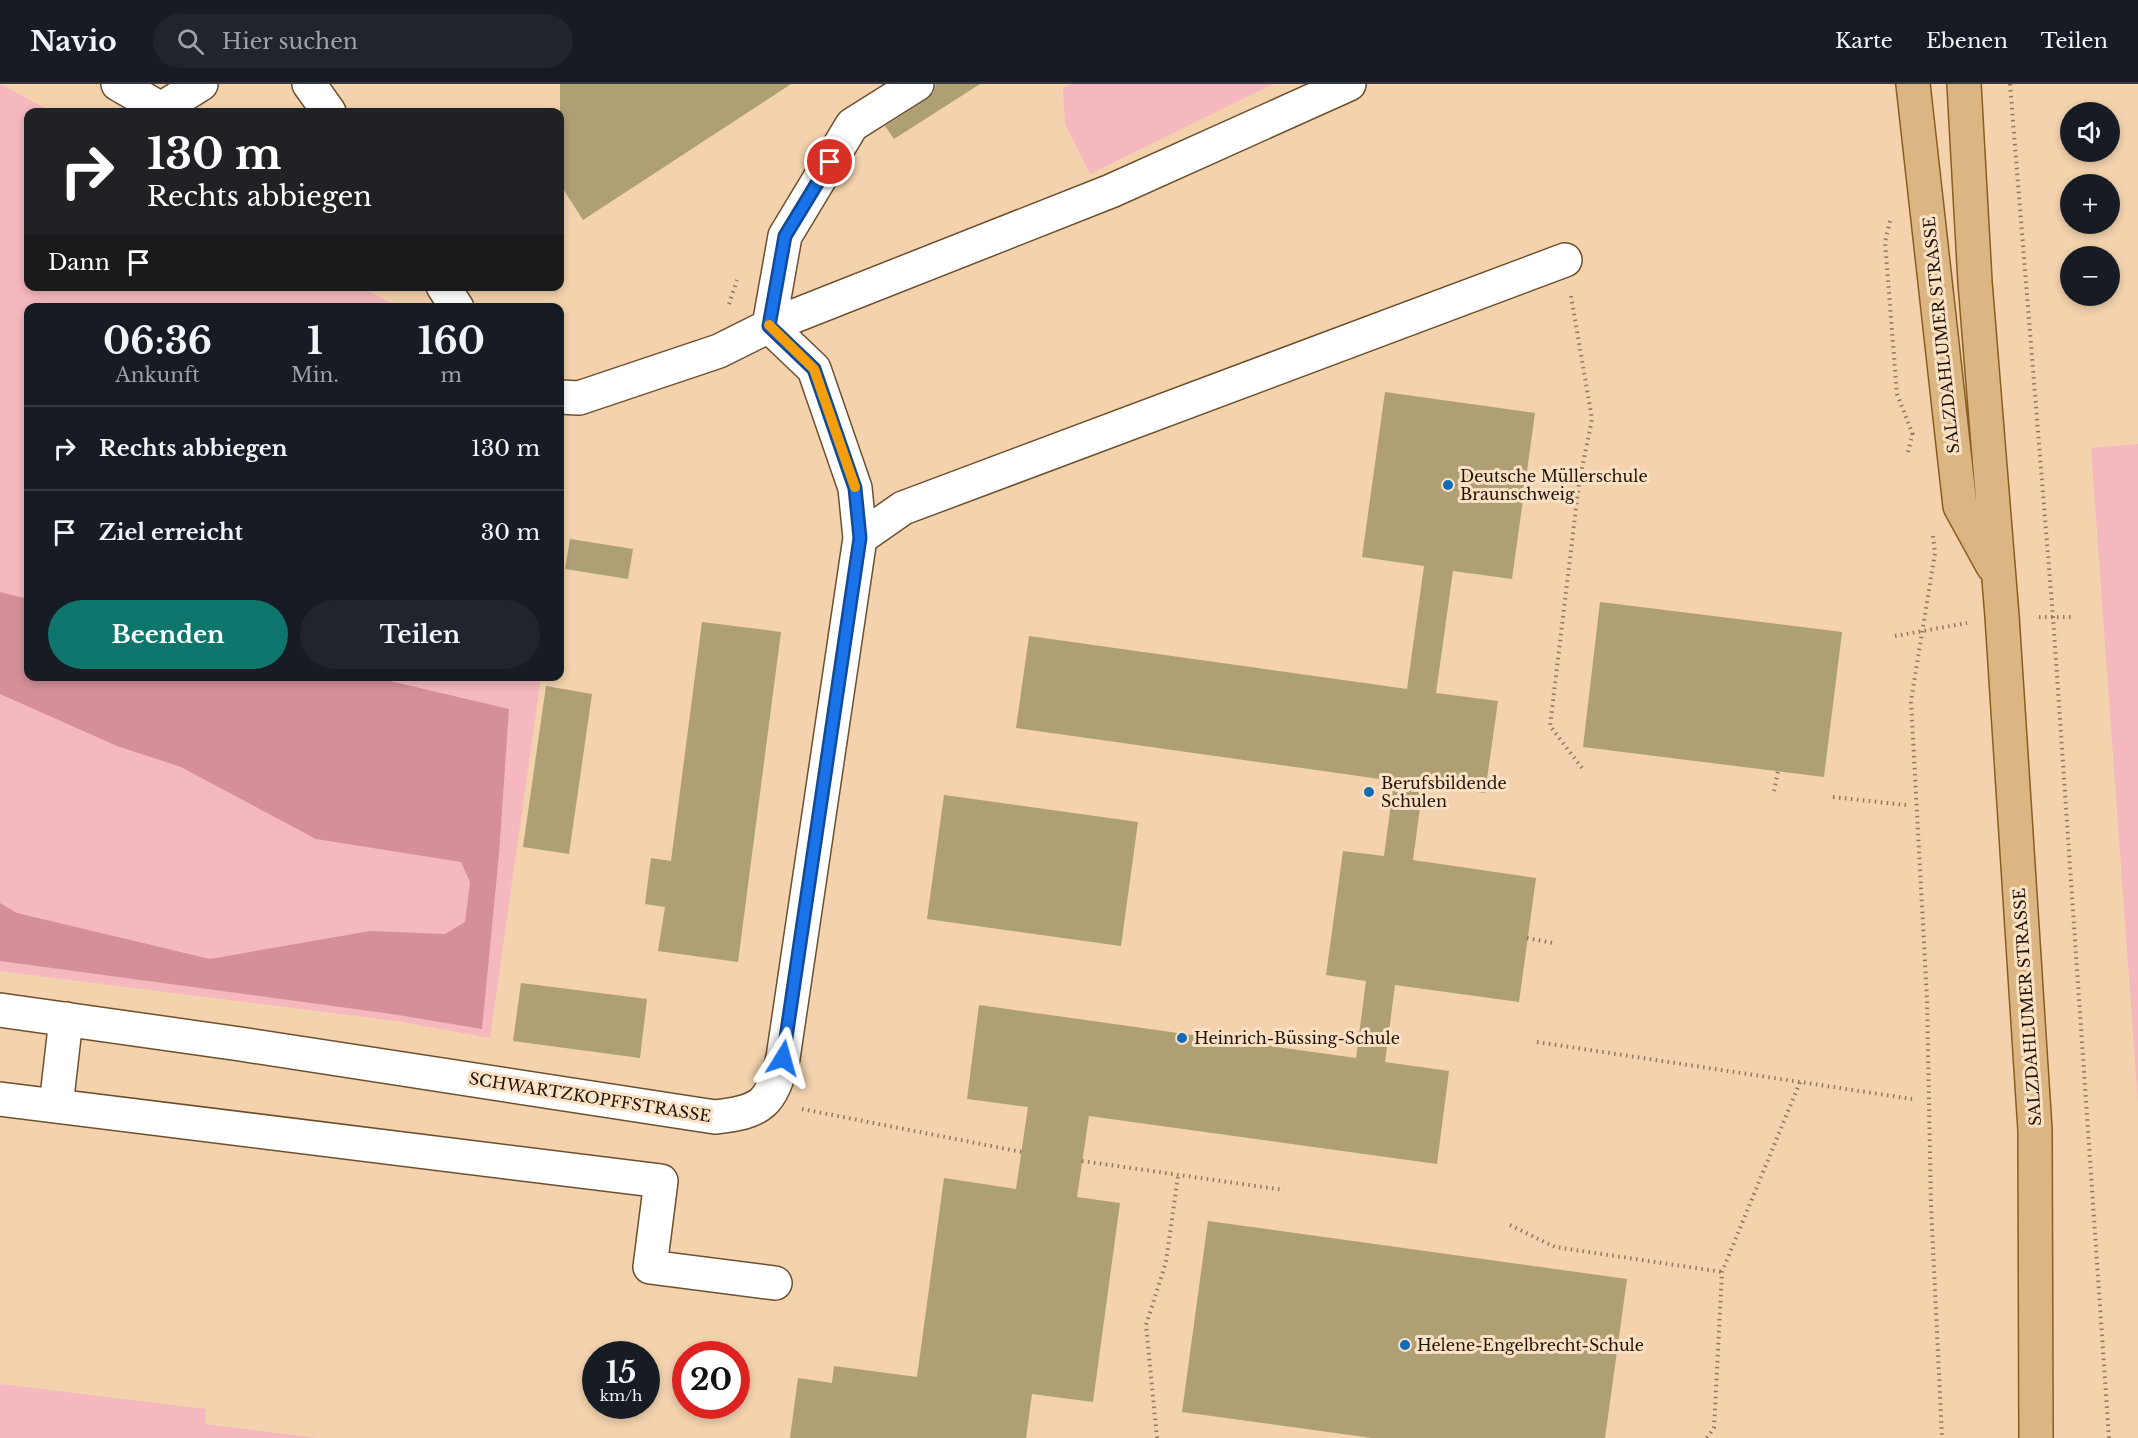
<!DOCTYPE html>
<html lang="de">
<meta charset="utf-8">
<style>
body{margin:0;font-family:"Libre Baskerville",serif;background:#20242c;color:#f1f3f6;height:100vh;display:flex;flex-direction:column;font-size:22px;white-space:nowrap}
*{box-sizing:border-box;margin:0}
p{font-size:20px;color:#9ea1a6}
.icon{flex:none;width:33px;height:33px;fill:none;stroke:currentColor;stroke-width:2;stroke-linecap:round;stroke-linejoin:round}
.map{position:relative;flex:1;overflow:hidden}
.panel{position:absolute;left:24px;top:219px;width:540px;height:378px;display:flex;flex-direction:column;background:#171b24;border-radius:12px;box-shadow:0 3px 9px #0003}
.panel>*{flex:none}
.guide{position:absolute;left:24px;top:24px;width:540px;height:183px;border-radius:12px;box-shadow:0 3px 9px #0003;background:#202124;color:#fff;overflow:hidden}
.fabs{position:absolute;left:2060px;top:18px;display:grid;gap:12px}
.fabs a{display:grid;place-items:center;width:60px;height:60px;border-radius:50%;background:#171b24;box-shadow:0 3px 9px #0003;font-size:30px}
.speed{position:absolute;left:582px;top:1257px;display:flex;gap:12px;font-size:30px;font-weight:700;text-align:center}
.speed>*{display:grid;place-content:center;width:78px;height:78px;border-radius:50%;background:#171b24;box-shadow:0 3px 9px #0003;line-height:1}
.speed small{font-size:15px;font-weight:400}
.speed .limit{border:9px solid #d22;background:#fff;color:#111}
.pin{position:absolute;display:grid;place-items:center;width:51px;height:51px;color:#fff;margin:-26px;border:3px solid #fff;border-radius:50%;box-shadow:0 2px 6px #0007}
.me{position:absolute;width:66px;margin:-33px;rotate:8deg;stroke-linejoin:round;filter:drop-shadow(0 0 4px #0008)}
.turn{display:flex;align-items:center;gap:21px;height:126px;padding:0 24px;font-size:27px}
.turn .icon{width:78px;height:78px;stroke-width:2.5}
.turn b{display:block;font-size:42px;line-height:51px}
.then{display:flex;align-items:center;height:57px;padding:0 24px;background:#0003;gap:12px;font-size:22px}
.eta{display:flex;justify-content:space-evenly;align-items:center;height:102px;text-align:center}
.eta b{font-size:36px;font-weight:800;line-height:42px}
.cta{display:flex;gap:12px;margin-top:auto;padding:12px 24px}
.cta a{flex:1;height:69px;border-radius:36px;background:#0f766e;color:#fff;font-size:24px;font-weight:800;line-height:69px;text-align:center}
.cta a+a{background:#20242c;color:#f1f3f6}
ul{padding:0;list-style:none}
li{display:flex;align-items:center;gap:18px;height:84px;padding:0 24px;border-top:2px solid #363941}
li div{flex:1}
li b{display:block;font-size:22px}
li em{font-style:normal}
header{display:flex;align-items:center;gap:36px;box-sizing:border-box;height:84px;padding:0 30px;background:#171b24;border-bottom:2px solid #363941}
header strong{font-size:28px}
nav{display:flex;gap:33px;margin-inline-start:auto;font-size:21px}
.search{width:420px;height:54px;background:#20242c;display:flex;align-items:center;gap:15px;box-sizing:border-box;padding:0 21px;border-radius:33px;color:#9ea1a6;font-size:22px}
.map>svg:first-child{display:block}
.green{fill:#f4b8be}
.forest{fill:#d48f98}
.building{fill:#ae9f74}
.lines{fill:none;stroke-linecap:round;stroke-linejoin:round}
.minor-casing{stroke:#6c502e;stroke-width:36}
.major-casing{stroke:#8a5d21;stroke-width:36}
.path{stroke:#8f785e;stroke-width:4;stroke-dasharray:1.5 4.5;stroke-linecap:butt}
.minor{stroke:#fff;stroke-width:33}
.major{stroke:#dbb682;stroke-width:33}
.route-casing{stroke:#114b97;stroke-width:15}
.route{stroke:#1a73e8;stroke-width:10}
.slow{stroke:#f59e0b;stroke-width:10}
.poi-dot{fill:#116bb8;stroke:#fbe1c3;stroke-width:2}
.labels{text-anchor:middle;dominant-baseline:central;stroke-width:6;stroke-linejoin:round;paint-order:stroke}
.street-label{font-size:16px;fill:#1f1306;stroke:#fbe1c3}
.poi-label{font-size:16px;fill:#1f1306;stroke:#fbe1c3;text-anchor:start}
</style>
<header>
<strong>Navio</strong>
<div class="search"><svg class="icon" aria-label="search" viewBox="0 0 24 24"><circle cx="10" cy="10" r="6"/><path d="M15 15l6 6"/></svg>Hier suchen</div>
<nav><a>Karte</a><a>Ebenen</a><a>Teilen</a></nav>
</header>
<div class="map">
<svg width="2138" height="1354" viewBox="0 0 2138 1354">
<rect width="100%" height="100%" fill="#f3d2ad"/>
<path class="green" d="M0 0 52 28H28V202L361 203 398 223 28 224V592L541 593 490 954 396 937 0 887Z
M1071 0H1273L1090 90 1065 40 1063 4Z
M2138 360V1019L2091 364Z
M0 1300 206 1325 205 1340 317 1354H0Z"/>
<path class="forest" d="M0 508 28 515V592L373 593 509 625 499 770 482 945 392 930 0 877V819L17 829 210 875 370 847 445 850 465 838 470 798 461 778 316 755 181 683 117 662 0 610Z"/>
<path class="building" d="M560 0H791L583 136 560 100Z
M936 0H980L894 55 885 42 927 15 933 9Z
M1385 308 1535 329 1512 495 1453 487 1436 609 1498 617 1485 709 1423 701 1413 776 1536 794 1519 918 1395 901 1385 978 1449 987 1437 1080 1089 1032 1077 1113 1120 1119 1093 1318 1032 1310 1026 1354H790L798 1294 832 1299 834 1282 917 1293 944 1094 1016 1105 1028 1023 967 1015 979 921 1356 974 1366 897 1326 891 1343 767 1384 772 1394 697 1016 644 1029 552 1407 605 1424 482 1362 473Z
M570 455 633 465 628 495 565 485Z
M1600 518 1842 548 1824 693 1583 663Z
M702 538 781 548 738 878 658 867 665 823 645 820 651 774 671 777Z
M546 602 592 610 569 770 523 763Z
M944 711 1138 738 1121 862 927 835Z
M521 899 647 915 640 974 513 957Z
M1208 1137 1627 1195 1605 1354H1372L1182 1328Z"/>
<g class="lines">
<g class="minor-casing">
<path id="minor" d="M118 0 161 25 201 0
M309 0 329 28
M443 202 457 224
M769 242 785 152 852 41 917 0
M560 313 579 314 719 267 769 242 1111 107 1349 0
M860 454 903 424 1565 176
M0 926 240 960 715 1033C762 1028 771 1020 783 974L860 454 855 404 814 285 769 242
M0 1015 661 1097 650 1183 775 1199
M56 1022 66 935"/>
</g>
<g class="major-casing">
<path id="major" d="M1913 0 1960 422 1993 482
M1964 0 1975 198 2002 532 2035 1046 2036 1354"/>
</g>
<path class="path" d="M2010 0 2053 533 2109 1354
M1890 137 1885 158 1897 310 1913 351
M1571 212 1592 335 1579 399 1550 642 1582 684
M729 220 737 196
M1908 368 1913 348
M1933 452 1935 469 1911 617 1927 915 1931 1121 1942 1354
M2039 533H2072
M1895 552 1967 539
M1774 707 1778 687
M1833 713 1906 721
M1527 854 1553 859
M1537 958 1912 1015
M802 1025 1022 1068
M1082 1077 1284 1106
M1510 1141 1555 1163 1722 1188
M1157 1354 1146 1241 1166 1178 1178 1092
M1707 1354 1714 1344 1722 1188 1800 998"/>
<use href="#minor" class="minor"/>
<use href="#major" class="major"/>
</g>
<g class="lines">
<g class="route-casing">
<path id="route" d="M783 974 860 454 855 404 814 285 769 242 785 152 830 78"/>
</g>
<use href="#route" class="route"/>
<path class="slow" d="M769 241 814 285 855 403"/>
</g>
<g class="poi-dot">
<circle cx="1448" cy="401" r="6"/>
<circle cx="1369" cy="708" r="6"/>
<circle cx="1182" cy="954" r="6"/>
<circle cx="1405" cy="1261" r="6"/>
</g>
<g class="labels">
<g class="street-label">
<text transform="translate(1941 251) rotate(-96)">SALZDAHLUMER STRASSE</text>
<text transform="translate(2027 923) rotate(-94)">SALZDAHLUMER STRASSE</text>
<text transform="translate(590 1013) rotate(9)">SCHWARTZKOPFFSTRASSE</text>
</g>
<g class="poi-label">
<text x="1460" y="392">Deutsche Müllerschule<tspan x="1460" dy="18">Braunschweig</tspan></text>
<text x="1381" y="699">Berufsbildende<tspan x="1381" dy="18">Schulen</tspan></text>
<text x="1194" y="954">Heinrich-Büssing-Schule</text>
<text x="1417" y="1261">Helene-Engelbrecht-Schule</text>
</g>
</g>
</svg>
<div class="fabs">
<a><svg class="icon" aria-label="sound" viewBox="0 0 24 24"><path d="M4 9h4l5-4v14l-5-4H4zM17 9q2 3 0 6"/></svg></a>
<a>+</a>
<a>−</a>
</div>
<div class="speed"><div>15<small>km/h</small></div><div class="limit">20</div></div>
<div class="pin" style="left:830px;top:78px;background:#d93025"><svg class="icon" aria-label="arrive" viewBox="0 0 24 24"><path d="M6 21V4h12l-3 4 3 4H6"/></svg></div>
<svg class="me" style="left:783px;top:974px" viewBox="-20 -20 40 40"><path d="M0-17L14 15 0 8-14 15z" fill="#1a73e8" stroke="#fff" stroke-width="4"/></svg>
<div class="guide">
<div class="turn"><svg class="icon" aria-label="right" viewBox="0 0 24 24"><path d="M7 20v-9h11M14 6l5 5-5 5"/></svg><div><b>130 m</b>Rechts abbiegen</div></div>
<div class="then">Dann<svg class="icon" aria-label="arrive" viewBox="0 0 24 24"><path d="M6 21V4h12l-3 4 3 4H6"/></svg></div>
</div>
<section class="panel">
<div class="eta">
<div><b>06:36</b><p>Ankunft</p></div>
<div><b>1</b><p>Min.</p></div>
<div><b>160</b><p>m</p></div>
</div>
<ul>
<li><svg class="icon" aria-label="right" viewBox="0 0 24 24"><path d="M7 20v-9h11M14 6l5 5-5 5"/></svg><div><b>Rechts abbiegen</b></div><em>130 m</em></li>
<li><svg class="icon" aria-label="arrive" viewBox="0 0 24 24"><path d="M6 21V4h12l-3 4 3 4H6"/></svg><div><b>Ziel erreicht</b></div><em>30 m</em></li>
</ul>
<div class="cta"><a>Beenden</a><a>Teilen</a></div>
</section>
</div>
